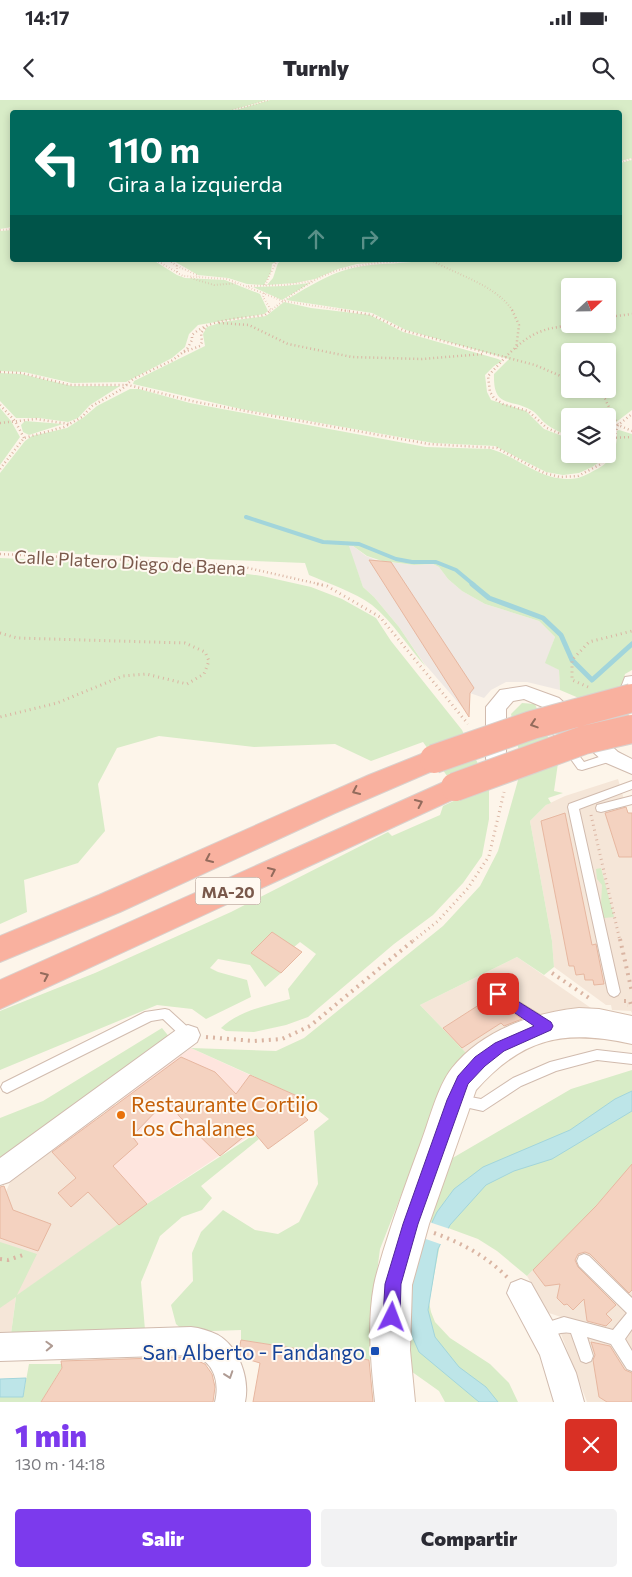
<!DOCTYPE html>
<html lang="es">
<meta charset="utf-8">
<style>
body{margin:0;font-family:Commissioner,sans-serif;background:#f2f2f3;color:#2b2b33;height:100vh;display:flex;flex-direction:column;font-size:19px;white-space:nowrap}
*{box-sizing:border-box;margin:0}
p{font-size:16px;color:#7c7c81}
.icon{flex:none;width:28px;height:28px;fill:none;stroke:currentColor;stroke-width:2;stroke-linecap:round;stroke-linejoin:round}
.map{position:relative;height:1302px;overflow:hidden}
.sheet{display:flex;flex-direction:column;background:#fff;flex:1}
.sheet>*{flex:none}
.banner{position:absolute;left:10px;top:10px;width:612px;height:152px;border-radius:5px;box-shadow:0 2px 8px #0003;background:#00695c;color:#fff;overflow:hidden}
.needle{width:32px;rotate:68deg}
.tools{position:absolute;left:561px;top:178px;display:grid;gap:10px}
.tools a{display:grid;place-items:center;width:55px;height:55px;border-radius:5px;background:#fff;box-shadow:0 2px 8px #0003;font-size:25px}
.pin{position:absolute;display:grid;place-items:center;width:42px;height:42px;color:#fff;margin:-21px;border-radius:10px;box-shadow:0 2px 8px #0006}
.me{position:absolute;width:55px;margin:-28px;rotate:3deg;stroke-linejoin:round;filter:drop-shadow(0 0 4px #0008)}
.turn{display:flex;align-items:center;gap:18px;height:105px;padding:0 15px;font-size:22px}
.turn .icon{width:65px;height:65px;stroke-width:2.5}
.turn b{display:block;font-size:35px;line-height:42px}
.lanes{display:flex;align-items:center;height:48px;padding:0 15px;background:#0003;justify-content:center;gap:25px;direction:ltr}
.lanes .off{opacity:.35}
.round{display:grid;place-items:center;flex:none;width:52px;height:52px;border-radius:5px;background:#f2f2f3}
.summary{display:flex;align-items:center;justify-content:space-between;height:85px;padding:0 15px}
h1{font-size:30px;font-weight:800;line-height:38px;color:#7c3aed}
.primary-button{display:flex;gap:10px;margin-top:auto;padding:10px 15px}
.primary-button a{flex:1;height:58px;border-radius:5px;background:#7c3aed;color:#fff;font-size:20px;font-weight:800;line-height:58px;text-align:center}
.primary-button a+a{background:#f2f2f3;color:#2b2b33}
.status{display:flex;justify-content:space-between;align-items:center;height:35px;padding:0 25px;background:#fff;direction:ltr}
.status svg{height:14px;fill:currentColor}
header{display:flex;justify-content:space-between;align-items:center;height:65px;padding:0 15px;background:#fff;font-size:22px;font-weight:800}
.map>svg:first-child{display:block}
.residential{fill:#f5e6d8}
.commercial{fill:#fee5de}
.industrial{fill:#efe8e3}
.green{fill:#d8ecc7;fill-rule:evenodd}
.water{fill:#bde5e8;stroke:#a2d5db}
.pier{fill:#fdf5ea}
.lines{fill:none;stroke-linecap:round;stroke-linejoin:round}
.stream-far1{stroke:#a2d5db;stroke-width:4}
.stream{stroke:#a2d5db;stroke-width:5}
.building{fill:#f4d2c0;stroke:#e7b7a0}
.lane-casing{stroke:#d1bbae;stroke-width:2}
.street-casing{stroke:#d1bbae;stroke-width:2}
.secondary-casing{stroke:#d6beae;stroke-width:2}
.highway-casing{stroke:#dad1cd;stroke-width:2}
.path-far3{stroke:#dab5a3;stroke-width:2;stroke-dasharray:0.5 2.5;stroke-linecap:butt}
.path-far2{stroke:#dab5a3;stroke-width:2.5;stroke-dasharray:1 3;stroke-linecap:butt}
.path-far1{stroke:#dab5a3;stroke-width:3;stroke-dasharray:1 4;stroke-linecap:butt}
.path{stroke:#dab5a3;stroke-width:4;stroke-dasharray:2 5;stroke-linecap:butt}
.lane{fill:#fff;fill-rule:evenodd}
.street{fill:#fff;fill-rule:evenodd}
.secondary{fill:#fff;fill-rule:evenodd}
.highway{fill:#f9b19f;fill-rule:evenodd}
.highway-bridge-casing{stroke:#dad1cd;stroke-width:30;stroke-linecap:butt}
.highway-bridge{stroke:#f9b19f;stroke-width:28}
.oneway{stroke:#936b5c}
.oneway2{stroke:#af9b93}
.route{fill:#7c3aed;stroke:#51269a}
.food-dot{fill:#e8710a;stroke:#fff9f1;stroke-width:2}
.transit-dot{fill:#1a4fb4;stroke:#fff9f1;stroke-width:2}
.labels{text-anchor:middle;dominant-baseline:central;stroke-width:4;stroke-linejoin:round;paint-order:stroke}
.shield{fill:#fff9f1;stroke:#a2897d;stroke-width:1}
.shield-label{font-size:16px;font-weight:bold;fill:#7a594b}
.street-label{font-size:18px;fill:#7a594b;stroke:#fff9f1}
.near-food-label{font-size:21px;fill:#c56008;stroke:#fff9f1;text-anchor:start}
.near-transit-label{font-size:21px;fill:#164399;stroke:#fff9f1;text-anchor:end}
</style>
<div class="status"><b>14:17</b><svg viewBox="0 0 49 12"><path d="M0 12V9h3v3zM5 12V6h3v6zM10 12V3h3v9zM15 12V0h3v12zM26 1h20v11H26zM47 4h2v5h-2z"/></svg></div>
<header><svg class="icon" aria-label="back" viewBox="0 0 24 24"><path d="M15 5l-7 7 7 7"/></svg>Turnly<svg class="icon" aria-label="search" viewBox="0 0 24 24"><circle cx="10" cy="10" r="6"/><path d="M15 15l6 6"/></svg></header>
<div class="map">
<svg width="632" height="1302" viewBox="0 0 632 1302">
<rect width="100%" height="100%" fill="#fdf5ea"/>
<path class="residential" d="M618 679 628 713 632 719V913L631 911 612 910 611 905H606L554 867 552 841 530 721 546 705 565 696Z
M517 857 591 908 527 921 523 919 470 957 420 905Z
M50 1050 119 1125 16 1196 11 1234H0V1095L4 1096 12 1078Z
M632 1065V1302H587L561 1234 567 1231 561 1217 549 1213 527 1176 591 1111Z"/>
<path class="commercial" d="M191 948 287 992 279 1016 147 1104 119 1125 50 1050 91 1019 97 1022 108 1011 105 1009 111 1003 115 1006 131 990Z"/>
<path class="industrial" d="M348 446H353L366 456 379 461 414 465 433 464 439 467 448 479 462 491 485 504 539 521 555 537 546 563 559 570 560 590 527 582H506L491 590 484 598 470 593 469 605 462 607 423 562 399 527 374 497 363 487Z"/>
<path class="green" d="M0 0H267L225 12H12V127L0 129Z
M270 0H632V58L620 61V12H229Z
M632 60V310L611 326 609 337H608V316H570V336C562 333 552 329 545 323 540 319 537 313 531 310 510 298 493 309 494 274L509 259 406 230 372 213 286 200C310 186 334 170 363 166 384 163 404 164 425 160H620V63ZM570 186H608V224H570ZM570 251H608V289H570Z
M12 130V160H153L177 175 185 178 225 180 260 194 268 211 264 214 198 225 189 234 185 247 172 258 126 282 72 283 24 272 0 271V131Z
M172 160H279L272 164 271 172 264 185 247 184 228 178 198 175Z
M283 160H407L357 164 338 169 315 179 295 183 267 185 273 178 278 163Z
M310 183 282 200 253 187 284 186Z
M284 202 311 208 370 215 403 232 498 259 502 261 494 266 485 275 487 292 491 300 526 311 544 329 570 339V354H605L601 361 592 367 579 373 563 375 546 372 495 346 433 343 241 309 133 284 134 281 205 246 203 234 207 227 222 222 266 216Z
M0 273 21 274 72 286H120L90 305 78 318 68 322 39 318H16L0 301Z
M130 289H139L190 303 426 347 491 349C521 358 543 384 578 378 585 376 593 371 599 368 612 361 618 346 617 331L619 330 632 334V570L625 574 619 595 607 610 560 590 559 570 545 563 555 537 539 521 485 504 462 491 448 479 439 467 433 464 414 465 382 461 367 456 353 446H349L363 487 374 497 399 527 426 567C408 547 393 522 372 505 354 492 330 484 309 475L305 463 0 451V373L25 341 32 336 67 328 84 317 97 306Z
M0 308 11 321 20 337 0 365Z
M25 321 63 324 29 335 23 332 21 325Z
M0 458 199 467 262 476 311 487 342 499 376 518 391 541 462 630 489 687V719L482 756 463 783 433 815 394 844 308 917 286 925 254 932 226 931 221 928C240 910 266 906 290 899L288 889 316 854 300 842 294 847 272 832 251 853 281 873 265 887 250 865 218 859 210 868 218 872 247 880 251 897 206 919 192 909 157 905 0 970V911L95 873 231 812 388 732 392 736 440 715 443 706 462 697 423 642 371 661 335 644 254 647 159 636 117 648 98 684 105 731 78 763 24 780 27 812 0 824Z
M522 603 535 604 558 663 554 691 563 693 548 698 551 703 546 705 530 721 552 841 554 867 544 875 517 857 420 905 470 957 418 1052 380 1149 374 1195 377 1261 241 1240V1230L185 1232 176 1224 171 1205 193 1181 192 1153 201 1132 223 1110 255 1130 278 1134 299 1122 318 1084 314 1031 329 1019 304 999 191 948 276 951 304 938 443 826 480 786 498 751 522 666 511 614Z
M601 768 614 817 604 818 601 805 602 785 597 779 596 769Z
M162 928 171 939 0 1061V1018L43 1001Z
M632 970V1065L591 1111 527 1176 497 1151 478 1139 429 1121 444 1063 571 989Z
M255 1034 259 1039 201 1086 212 1098 202 1110 182 1117 160 1136 141 1182 145 1230 11 1234 16 1197 0 1208V1142L37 1154 17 1195 147 1104Z
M440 1144 429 1202 431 1212 435 1222 450 1238 490 1264 509 1283 518 1302H445L439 1291 408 1269 403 1190Z
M29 1264H64L41 1302H0V1297H23Z"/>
<path class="water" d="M632 991V1011L552 1059 514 1071 486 1085 450 1125 438 1149 428 1210 435 1237 459 1267 486 1287 498 1302H479L419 1252 412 1236 408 1211 411 1177 422 1143 437 1112 454 1089 483 1067 570 1030 615 999Z
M26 1278 23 1297H0V1279Z"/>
<path class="pier" d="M429 1122 450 1129 443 1145 423 1138Z"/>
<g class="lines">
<path class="stream-far1" d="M246 417 323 442 359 444 396 459 412 462H436L456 470 474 485"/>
<path class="stream" d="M472 484 489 498 543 518 561 535 572 560 592 580 632 544"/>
</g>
<path class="building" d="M369 460 391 462 474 588 470 593 469 617Z
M626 707 628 713H632V757H619L605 713Z
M565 713 592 845 596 844 604 884 594 885 593 880H585L584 874 576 875 574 866H569L541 721Z
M272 832 302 852 281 873 251 853Z
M493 899 522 919 504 926 501 923 462 948 443 928 482 903 484 905Z
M181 957 215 972 236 994 250 975 304 999 295 1006 308 1020 268 1049 252 1030 220 1056 179 1016 168 999 132 1036 138 1044 113 1066 147 1104 119 1125 88 1092 71 1107 58 1093 76 1078 52 1052Z
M632 1064V1190L629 1193 590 1154 585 1152 578 1154 575 1160 578 1167 616 1205 606 1214 612 1220 606 1226 587 1221 584 1199 573 1210 567 1204 564 1205 557 1198 560 1184 545 1186 533 1170 596 1106Z
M4 1086 13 1110 51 1124 38 1151 0 1138V1087Z
M241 1240 369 1260 373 1302H253L260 1263 240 1257 238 1254Z
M591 1242 610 1246 625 1270 632 1273V1302H607L599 1297 593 1260 595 1255Z
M188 1257 205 1264 212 1274 215 1287 213 1302H41L62 1268 61 1261Z"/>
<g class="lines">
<g class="lane-casing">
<path id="lane" d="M558 631 561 632 584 662 611 653 616 657 615 660 582 670 578 669 553 634Z
M632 681V689L579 709 620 892 618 895 614 897 610 895 608 892 568 707 569 704Z
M632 696V704L601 712 597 711 596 708 597 705Z
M498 889 548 920 550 924 548 928 544 929 540 928 494 897 492 894 494 891Z
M165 909 169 910 192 931 194 935 192 939 188 940 184 939 163 919 151 921 7 993 3 991 1 987 3 983 145 912Z
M597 950 632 954V964L597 960 556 971 521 986 483 1011 456 1005 454 1001 456 997 460 995 481 999 513 978 550 962Z
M584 1154 589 1156 632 1198V1229L625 1239 632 1251V1271L627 1269 611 1244 587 1237 593 1256 591 1261 586 1263 581 1261 571 1233C560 1230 549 1239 539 1235L537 1230 539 1225 564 1217 613 1230 627 1213 579 1166 577 1161 579 1156Z"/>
</g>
<g class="street-casing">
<path id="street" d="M632 576V607L625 610 618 608 615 603 625 577Z
M526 586 559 598 618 652 632 659V674L604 662 545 608 524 599 513 601 506 609V659L503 664 496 666 489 664 486 659V607L500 590Z
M188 925 197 928 200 935 197 942 9 1082 0 1085V1058L179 928Z
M521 1179 531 1183 553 1222 576 1273 584 1302H554L540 1255 507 1193 511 1183Z
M191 1227C200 1228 210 1231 218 1235 239 1247 250 1279 245 1302H215C220 1282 214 1260 191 1255L0 1261V1233Z"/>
</g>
<g class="secondary-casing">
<path id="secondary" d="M579 908 599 909 632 916V944C565 929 523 937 476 990L429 1124 412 1185 410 1250 415 1302H375C371 1264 367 1223 374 1185 376 1174 380 1163 383 1152 394 1116 407 1080 420 1045 429 1022 437 987 452 968 482 930 533 913 579 908Z"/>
</g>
<g class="highway-casing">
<path id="highway" d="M434 649 444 652 448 659 444 666 335 713 120 812 0 862V836L99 795 369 675Z
M455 677 465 680 469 687 465 694 0 909V880Z"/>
</g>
<path class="path-far3" d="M227 12 269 0
M620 62 632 59
M0 130 12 129
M156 160 183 176 227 179 283 201 349 211
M169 160 177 166V174
M431 160C457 175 496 185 513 211
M177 166 199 176
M191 178 214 185 237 183
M265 185 276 162 280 160
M248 186 284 185 313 181
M264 193 263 197 271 210
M270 211C290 196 314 177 339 170 364 163 391 162 416 160"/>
<path class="path-far2" d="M341 210 372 215 405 231 535 265 570 280
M512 210 519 225 516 249
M608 217 632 214
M219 223 249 225 288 244 352 257 422 259 483 254
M184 252 200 246 202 242 201 233 206 227
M0 272 21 273 70 285H128L196 302 429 344 497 348 544 373 560 377 578 376 601 364 610 351 618 325 632 314
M592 289 605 299 618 325 632 331
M0 305 15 321 24 338
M0 323 36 319 69 324
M570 338 547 328 528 311 503 304 494 298 490 292 488 276C503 260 521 238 542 231 552 227 563 227 573 224
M608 338 632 337
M0 369 24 338 64 327 82 317 92 306 122 289 133 279 173 260 187 249 192 240V235C211 218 241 219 265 215L271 210
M0 454 235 465 323 485"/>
<path class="path-far1" d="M317 484 327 486 380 517 468 624
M0 533 17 538 185 543 205 552 209 561 204 574 187 584 146 574 123 576 57 603 0 617
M588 587 572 580V560L589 542 632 531
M591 715 620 841
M413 841 438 821 468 788 489 756 504 692"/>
<path class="path" d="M620 839 632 892
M552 873 592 900
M624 901H630L631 905H627
M206 937 254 941 282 939 310 926 415 839
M434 1133C462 1143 486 1156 507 1177
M0 1159 8 1160 23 1155"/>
<use href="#lane" class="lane"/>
<use href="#street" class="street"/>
<use href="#secondary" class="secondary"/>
<use href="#highway" class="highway"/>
<g class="highway-bridge-casing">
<path id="highway-bridge" d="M434 659 532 625 632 598
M455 687 584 640 632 629"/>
</g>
<use href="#highway-bridge" class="highway-bridge"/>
</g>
<defs><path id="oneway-chevron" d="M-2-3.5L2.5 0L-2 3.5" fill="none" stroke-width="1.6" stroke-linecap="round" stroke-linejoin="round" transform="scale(1.25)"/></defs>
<g class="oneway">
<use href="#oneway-chevron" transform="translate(534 624) rotate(162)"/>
<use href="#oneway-chevron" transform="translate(356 691) rotate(155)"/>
<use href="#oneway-chevron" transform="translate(419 703) rotate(-25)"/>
<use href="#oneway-chevron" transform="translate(209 759) rotate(155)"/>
<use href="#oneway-chevron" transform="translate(272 771) rotate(-25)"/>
<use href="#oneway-chevron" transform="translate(45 876) rotate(-25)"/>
</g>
<g class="oneway2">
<use href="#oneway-chevron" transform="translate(49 1246) rotate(-2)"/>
<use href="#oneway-chevron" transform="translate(229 1275) rotate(71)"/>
</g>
<path class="route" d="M498 889 551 922 553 926 551 930 504 951 485 966 468 984 418 1124 401 1184 400 1217 397 1223 392 1225 386 1223 383 1217 385 1184 403 1124 447 1000 458 976 475 957 495 943 534 926 493 898 491 894 493 891Z"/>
<circle class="food-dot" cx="121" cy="1015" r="5"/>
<rect class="transit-dot" x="370" y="1246" width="10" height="10" rx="2.5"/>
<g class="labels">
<rect class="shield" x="195.5" y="777.5" width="65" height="27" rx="4"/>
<g class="shield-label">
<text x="228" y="791">MA-20</text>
</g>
<g class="street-label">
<text transform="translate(130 462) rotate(3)">Calle Platero Diego de Baena</text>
</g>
<g class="near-food-label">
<text x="131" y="1003">Restaurante Cortijo<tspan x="131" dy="24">Los Chalanes</tspan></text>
</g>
<g class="near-transit-label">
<text x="365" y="1251">San Alberto - Fandango</text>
</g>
</g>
</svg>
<div class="tools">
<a><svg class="needle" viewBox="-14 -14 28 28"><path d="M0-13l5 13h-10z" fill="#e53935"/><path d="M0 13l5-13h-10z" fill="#7c7c81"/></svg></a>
<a><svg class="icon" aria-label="search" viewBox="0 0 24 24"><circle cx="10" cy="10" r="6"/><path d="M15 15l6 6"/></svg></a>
<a><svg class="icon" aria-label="layers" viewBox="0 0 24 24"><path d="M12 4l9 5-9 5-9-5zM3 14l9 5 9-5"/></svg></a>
</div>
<div class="pin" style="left:498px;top:894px;background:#d93025"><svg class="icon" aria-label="arrive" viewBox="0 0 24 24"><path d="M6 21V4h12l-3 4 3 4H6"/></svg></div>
<svg class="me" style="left:392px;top:1217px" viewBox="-20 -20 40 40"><path d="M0-17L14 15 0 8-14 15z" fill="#7c3aed" stroke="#fff" stroke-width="4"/></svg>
<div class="banner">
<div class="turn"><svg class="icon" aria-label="left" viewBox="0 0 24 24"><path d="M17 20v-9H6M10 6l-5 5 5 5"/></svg><div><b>110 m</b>Gira a la izquierda</div></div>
<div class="lanes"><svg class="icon" aria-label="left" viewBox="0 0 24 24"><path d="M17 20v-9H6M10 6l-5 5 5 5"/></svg><svg class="icon off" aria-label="ahead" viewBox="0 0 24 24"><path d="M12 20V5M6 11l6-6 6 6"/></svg><svg class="icon off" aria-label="right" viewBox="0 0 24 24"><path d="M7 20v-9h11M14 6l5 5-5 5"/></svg></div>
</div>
</div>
<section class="sheet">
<div class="summary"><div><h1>1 min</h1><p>130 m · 14:18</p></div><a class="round" style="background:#d93025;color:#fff"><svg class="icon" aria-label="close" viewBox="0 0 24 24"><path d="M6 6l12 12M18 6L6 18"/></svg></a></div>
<div class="primary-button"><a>Salir</a><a>Compartir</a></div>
</section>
